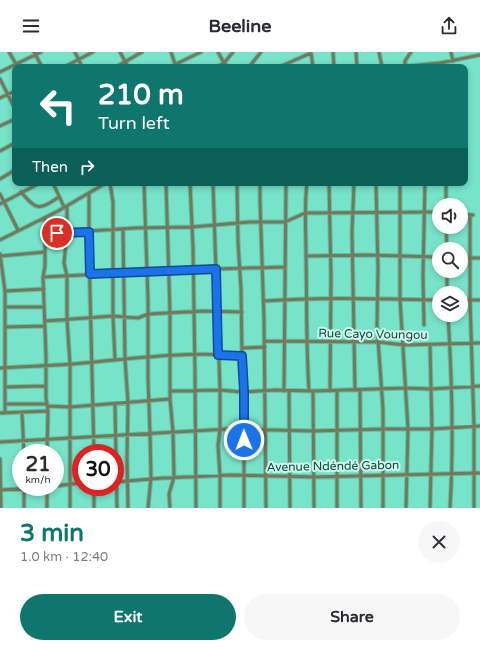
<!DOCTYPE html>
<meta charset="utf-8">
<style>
body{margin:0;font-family:"Varela Round",sans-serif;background:#f7f7f7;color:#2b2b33;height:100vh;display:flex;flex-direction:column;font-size:15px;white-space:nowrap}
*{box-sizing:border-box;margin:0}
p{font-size:13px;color:#7c7c81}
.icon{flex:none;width:22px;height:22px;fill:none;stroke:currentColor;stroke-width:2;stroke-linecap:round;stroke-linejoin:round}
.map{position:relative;height:456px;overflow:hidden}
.panel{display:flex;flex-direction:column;background:#fff;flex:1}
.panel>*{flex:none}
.banner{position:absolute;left:12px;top:12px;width:456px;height:122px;border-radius:8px;box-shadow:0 2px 6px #0003;background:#0f766e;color:#fff;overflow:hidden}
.tools{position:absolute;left:432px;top:146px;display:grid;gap:8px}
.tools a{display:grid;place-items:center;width:36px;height:36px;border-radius:50%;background:#fff;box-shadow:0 2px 6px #0003;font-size:20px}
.speed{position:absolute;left:12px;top:392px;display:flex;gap:8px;font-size:20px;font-weight:700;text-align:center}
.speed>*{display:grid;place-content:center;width:52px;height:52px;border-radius:50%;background:#fff;box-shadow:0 2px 6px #0003;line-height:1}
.speed small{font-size:10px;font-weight:400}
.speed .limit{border:6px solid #d22;background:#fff;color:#111}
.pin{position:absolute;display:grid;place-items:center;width:34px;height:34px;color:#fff;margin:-17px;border:2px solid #fff;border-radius:50%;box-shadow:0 1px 4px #0007}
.me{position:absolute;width:44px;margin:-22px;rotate:359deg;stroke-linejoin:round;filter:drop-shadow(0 0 3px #0008)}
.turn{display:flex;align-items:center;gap:14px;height:84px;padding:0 20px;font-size:18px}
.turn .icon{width:52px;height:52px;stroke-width:2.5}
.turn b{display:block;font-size:28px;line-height:34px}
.then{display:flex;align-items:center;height:38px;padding:0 20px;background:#0003;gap:8px;font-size:15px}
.round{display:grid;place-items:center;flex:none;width:42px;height:42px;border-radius:21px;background:#f7f7f7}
.headline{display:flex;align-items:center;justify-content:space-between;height:68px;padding:0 20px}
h1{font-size:24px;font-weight:800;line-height:30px;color:#0f766e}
.action{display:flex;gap:8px;margin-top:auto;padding:8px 20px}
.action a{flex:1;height:46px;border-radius:24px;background:#0f766e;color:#fff;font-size:16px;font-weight:800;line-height:46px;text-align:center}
.action a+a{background:#f7f7f7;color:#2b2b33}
header{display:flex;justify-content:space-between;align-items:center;height:52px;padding:0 20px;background:#fff;font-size:18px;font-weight:800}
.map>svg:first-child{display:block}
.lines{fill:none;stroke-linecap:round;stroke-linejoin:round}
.minor-casing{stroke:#62c0aa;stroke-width:5}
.minor{stroke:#747a59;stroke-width:3}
.route-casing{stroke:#114b97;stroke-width:10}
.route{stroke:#1a73e8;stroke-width:7}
.labels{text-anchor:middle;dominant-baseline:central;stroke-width:4;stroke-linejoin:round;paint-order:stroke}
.street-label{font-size:12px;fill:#18463c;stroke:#c8f9eb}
</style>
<header><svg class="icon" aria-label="menu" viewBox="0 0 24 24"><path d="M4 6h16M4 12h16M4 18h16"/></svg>Beeline<svg class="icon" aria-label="share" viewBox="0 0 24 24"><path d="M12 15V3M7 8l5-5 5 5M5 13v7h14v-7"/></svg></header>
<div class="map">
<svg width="480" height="456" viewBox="0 0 480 456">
<rect width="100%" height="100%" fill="#77e3c9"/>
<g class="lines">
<g class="minor-casing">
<path id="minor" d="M9 0 16 12
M34 0 42 15
M75 0 82 15
M120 0 128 15
M171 0 176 15
M218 0 224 11 228 15
M333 0 334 15
M356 0 357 15
M379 0 382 15
M451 0 453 9
M311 1 313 15
M64 15 93 0
M116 15 142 0
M170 15 201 0
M217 15 224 11 233 0
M249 15 261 0
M279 15 311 1
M398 15 440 11 480 3
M405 15V9L411 0
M0 20 41 0
M0 27 15 57
M0 46 15 39
M0 74 15 67
M0 99 15 91
M0 127 15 118
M53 131 64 155
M110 131 113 150V264L115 308
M144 131 148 248V327L150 381 151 426 148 456
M166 131 170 261V347L173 380 174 425 169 442 170 456
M190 131 193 195 195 320 196 456
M213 131 220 338V377L218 393 220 424V456
M237 131 238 190 241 237 242 304 244 339V456
M260 131V149L264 267 266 456
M307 131C304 155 306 180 306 204 307 249 306 294 309 339
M329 131 331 224 330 339
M354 131 352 180 355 338
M376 131 378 217 377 274 383 357V456
M400 131V247L408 377 406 456
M21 140C37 159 39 158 59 145
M89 141V199L94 401
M0 142 18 178
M0 152 40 131
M446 153V131
M67 154V181L64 211 67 224V267L70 312V456
M461 162 473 163
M470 163V248L474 374V456
M45 166V214L43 225 46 304V346L48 359 47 401
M446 175 447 197
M123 178 125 307 128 351 127 405 128 456
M57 181 135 176 192 175 249 170H285L305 161 439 160
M0 188 58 159 106 131
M0 202 5 239V361
M1 204 45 200
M306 204 367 203 439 205
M461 206H480
M43 225 182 218 285 215
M5 239 44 237
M447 241V219
M461 248H480
M264 249C322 245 380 247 439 248
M5 255H44
M448 263C452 327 454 392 450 456
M45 269 113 264 138 266 148 262 204 259 242 260
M424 273 423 223 425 131
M5 275 45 274
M265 289 378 290 404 293 480 291
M430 293 432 377 430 456
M242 296 265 295
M0 316C28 314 55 314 83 311 135 306 189 299 242 304
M5 335 46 334
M360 338 361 456
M170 339 220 338 242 340 276 338 313 339 406 336 431 337 480 334
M284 339 286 131
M289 339 290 456
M313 339 314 456
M5 352H47
M115 352 117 456
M47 354 70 355 170 347
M22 360 24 401
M0 361 48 359
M0 390 228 377 313 379 383 377H432L480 374
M0 407 1 456
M115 430 163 426 231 423 314 425 480 421
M55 434 81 431
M47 435V456
M24 436V456
M0 438 49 435
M94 456V435
M337 456V339"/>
</g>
<use href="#minor" class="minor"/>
</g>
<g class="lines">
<g class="route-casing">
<path id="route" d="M57 181 89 180 90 222 216 217 218 303 242 304 244 340V388"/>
</g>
<use href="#route" class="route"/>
</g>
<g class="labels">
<g class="street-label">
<text transform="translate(373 282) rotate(1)">Rue Cayo Voungou</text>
<text transform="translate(333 414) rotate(-1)">Avenue Ndéndé Gabon</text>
</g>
</g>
</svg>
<div class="tools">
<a><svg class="icon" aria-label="sound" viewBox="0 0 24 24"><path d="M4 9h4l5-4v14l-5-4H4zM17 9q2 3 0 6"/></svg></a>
<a><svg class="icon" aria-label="search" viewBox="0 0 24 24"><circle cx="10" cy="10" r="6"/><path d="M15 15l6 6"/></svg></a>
<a><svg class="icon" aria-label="layers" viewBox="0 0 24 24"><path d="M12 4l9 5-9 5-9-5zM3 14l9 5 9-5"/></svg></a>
</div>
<div class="speed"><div>21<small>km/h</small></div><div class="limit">30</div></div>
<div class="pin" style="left:57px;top:181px;background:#d93025"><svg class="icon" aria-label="arrive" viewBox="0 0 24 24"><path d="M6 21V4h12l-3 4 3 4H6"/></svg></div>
<svg class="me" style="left:244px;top:388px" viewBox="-20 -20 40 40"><circle r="17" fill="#1a73e8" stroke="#fff" stroke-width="3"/><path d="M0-11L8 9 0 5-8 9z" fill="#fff"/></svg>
<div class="banner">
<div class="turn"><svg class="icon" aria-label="left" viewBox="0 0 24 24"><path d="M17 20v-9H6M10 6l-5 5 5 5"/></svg><div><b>210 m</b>Turn left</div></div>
<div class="then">Then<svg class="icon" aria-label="right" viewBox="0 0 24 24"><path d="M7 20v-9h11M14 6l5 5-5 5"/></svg></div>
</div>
</div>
<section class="panel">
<div class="headline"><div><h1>3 min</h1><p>1.0 km · 12:40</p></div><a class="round"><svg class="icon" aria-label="close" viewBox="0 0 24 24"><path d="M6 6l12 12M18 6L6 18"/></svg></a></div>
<div class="action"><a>Exit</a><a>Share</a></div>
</section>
